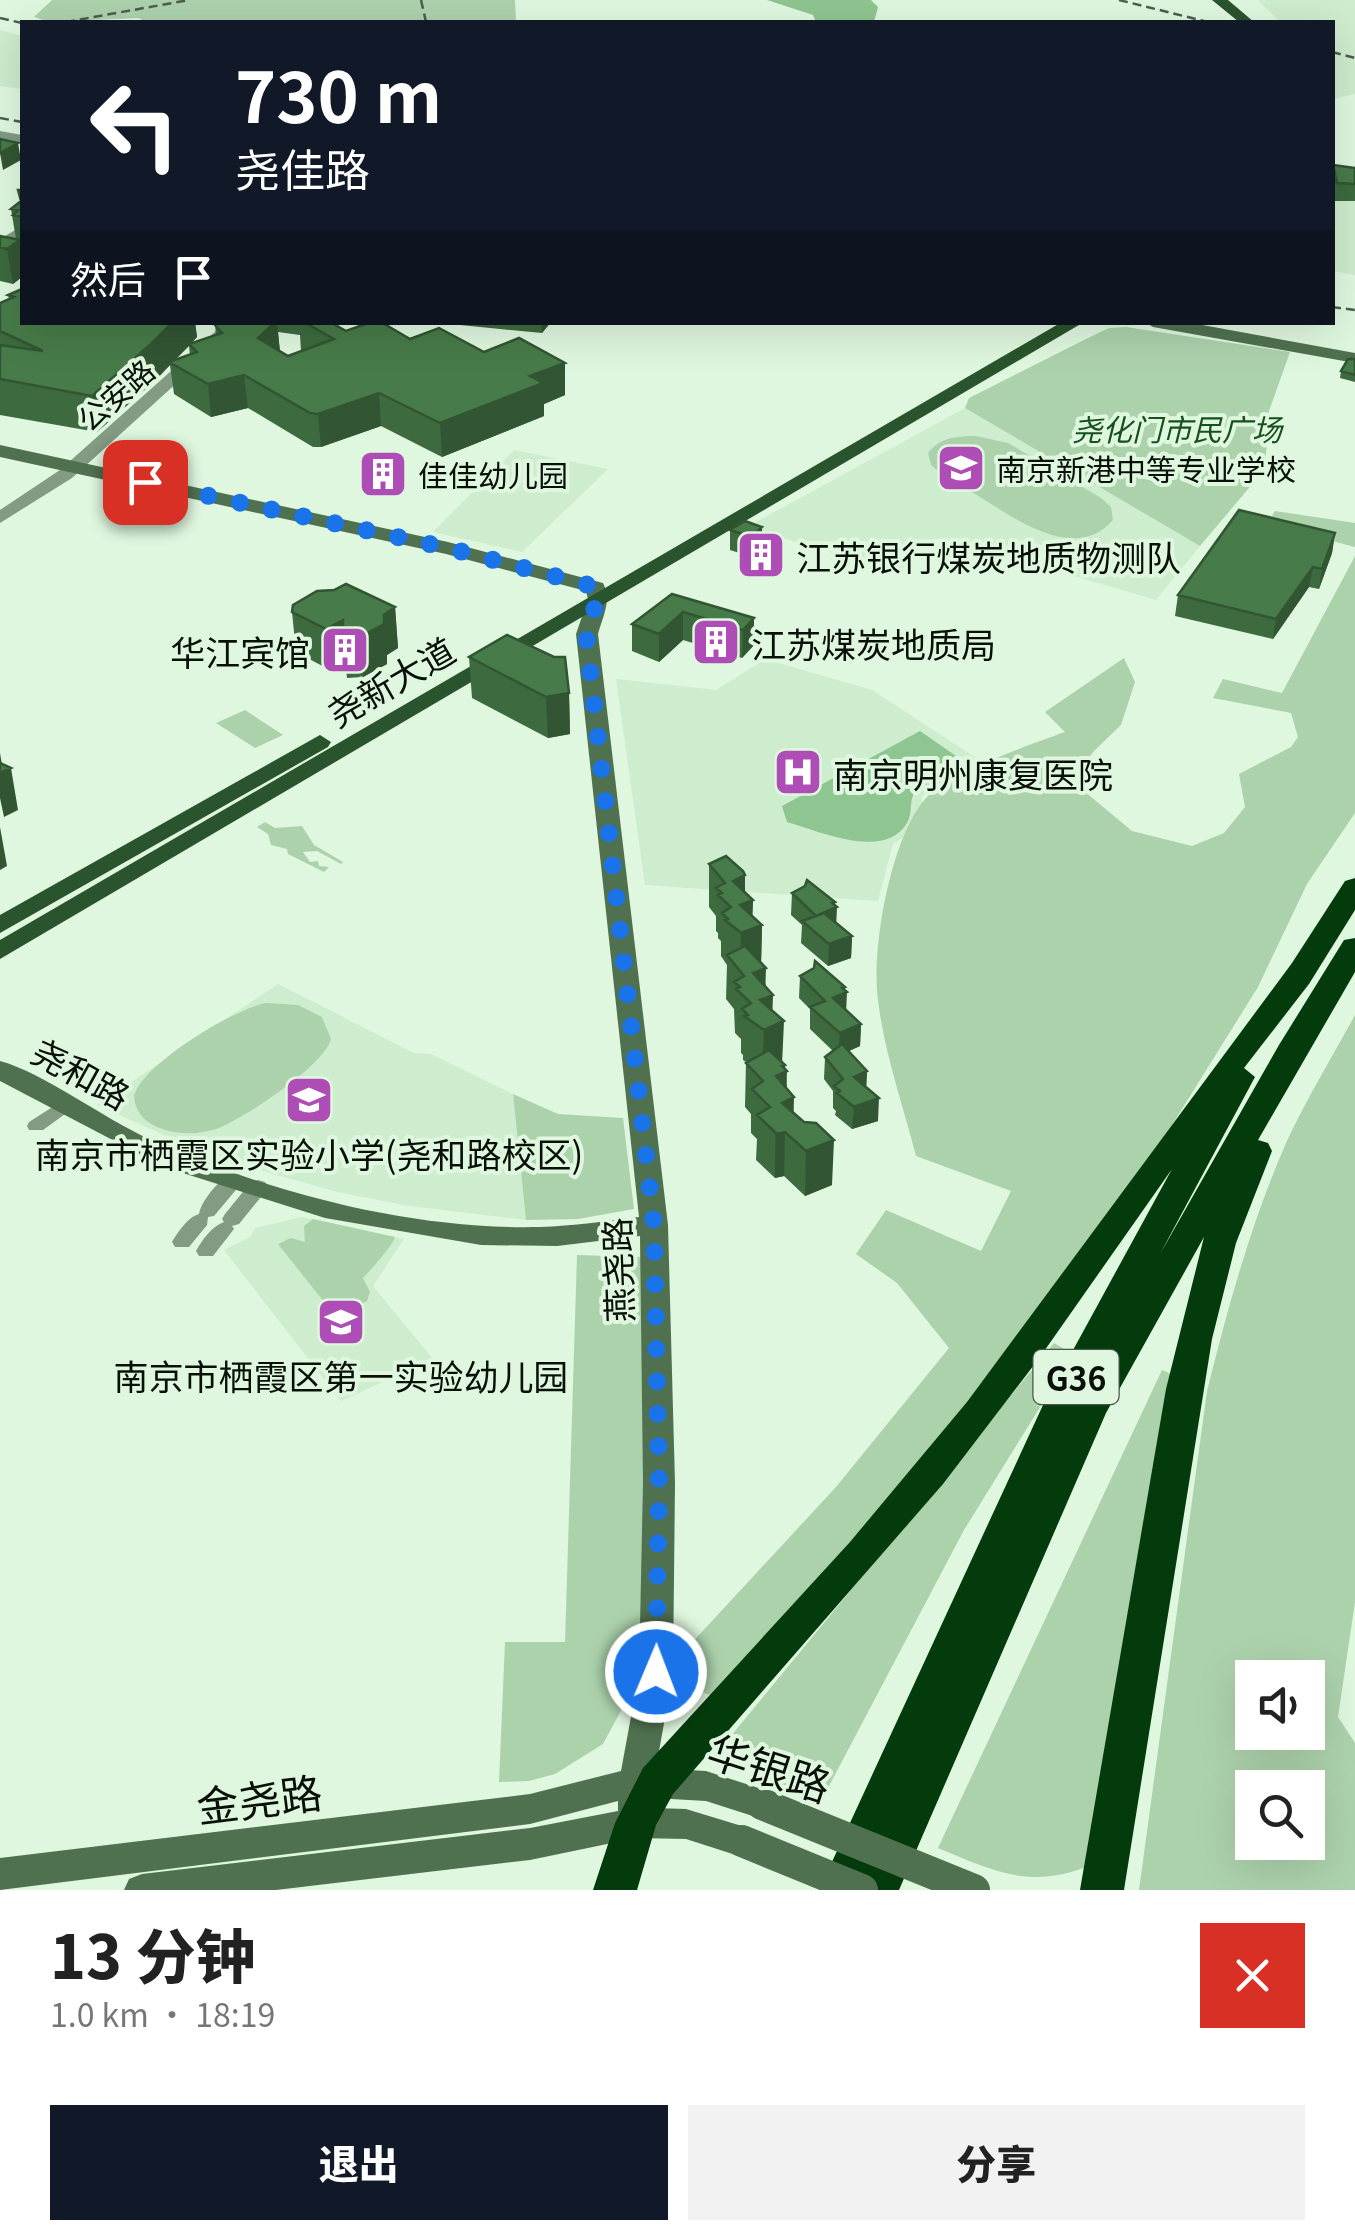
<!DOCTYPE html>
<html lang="zh">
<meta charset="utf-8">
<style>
body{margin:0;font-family:Georgia,"Noto Sans SC",serif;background:#f2f2f2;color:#222;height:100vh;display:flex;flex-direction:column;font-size:38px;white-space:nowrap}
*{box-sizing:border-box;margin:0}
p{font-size:32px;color:#767676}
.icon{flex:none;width:55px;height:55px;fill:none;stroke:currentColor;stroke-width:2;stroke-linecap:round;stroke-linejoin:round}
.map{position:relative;height:1890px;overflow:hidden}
.panel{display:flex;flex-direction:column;background:#fff;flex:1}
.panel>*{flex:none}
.hud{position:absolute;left:20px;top:20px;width:1315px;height:305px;border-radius:0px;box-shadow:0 10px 40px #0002;background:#111827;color:#fff;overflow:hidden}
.tools{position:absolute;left:1235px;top:1660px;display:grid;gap:20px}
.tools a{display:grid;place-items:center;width:90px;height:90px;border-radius:0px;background:#fff;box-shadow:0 10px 40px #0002;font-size:50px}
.pin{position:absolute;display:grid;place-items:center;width:85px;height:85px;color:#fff;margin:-42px;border-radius:20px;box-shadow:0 5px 15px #0006}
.me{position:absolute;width:110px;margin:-55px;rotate:1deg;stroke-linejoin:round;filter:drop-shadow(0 0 8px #0008)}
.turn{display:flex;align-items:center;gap:35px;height:210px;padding:0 50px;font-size:45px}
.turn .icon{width:130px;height:130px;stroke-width:2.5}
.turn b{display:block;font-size:70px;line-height:85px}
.then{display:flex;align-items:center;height:95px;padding:0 50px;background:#0003;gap:20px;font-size:38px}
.round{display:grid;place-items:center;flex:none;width:105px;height:105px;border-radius:0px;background:#f2f2f2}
.headline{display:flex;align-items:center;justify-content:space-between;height:170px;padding:0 50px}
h1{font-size:60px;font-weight:800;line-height:75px}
.cta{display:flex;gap:20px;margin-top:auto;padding:20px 50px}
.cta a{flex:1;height:115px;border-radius:0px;background:#111827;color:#fff;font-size:40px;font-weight:800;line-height:115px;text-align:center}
.cta a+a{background:#f2f2f2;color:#222}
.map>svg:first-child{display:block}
.built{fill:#ceecce}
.green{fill:#acd2ac;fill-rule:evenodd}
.water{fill:#8fc590}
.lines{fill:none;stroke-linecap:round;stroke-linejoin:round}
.minor{fill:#839a83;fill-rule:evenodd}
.tertiary{fill:#839a83;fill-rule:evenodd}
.secondary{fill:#507150;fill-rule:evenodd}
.primary{fill:#2a542d;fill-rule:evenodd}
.motorway{fill:#033b0c;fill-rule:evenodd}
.rail{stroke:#4f5c4f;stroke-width:2.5;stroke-dasharray:9 5;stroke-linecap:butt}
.secondary-bridge{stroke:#507150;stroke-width:32}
.wall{fill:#3d6a3f;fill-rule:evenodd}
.shaded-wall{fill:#325633}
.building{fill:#477b49;stroke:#325633;stroke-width:2.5}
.route{stroke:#1a73e8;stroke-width:18;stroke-dasharray:0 32.4}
.labels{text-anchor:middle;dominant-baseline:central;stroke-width:8;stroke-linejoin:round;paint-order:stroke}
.far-street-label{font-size:30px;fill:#081008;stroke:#dff7df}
.far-park-label{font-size:30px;font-style:italic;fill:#174f1d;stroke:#dff7df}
.far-poi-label{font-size:30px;fill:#081008;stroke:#dff7df;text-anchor:start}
.shield{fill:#dff7df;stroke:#485548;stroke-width:2.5}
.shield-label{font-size:32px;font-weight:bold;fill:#081008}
.poi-label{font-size:35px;fill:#081008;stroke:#dff7df;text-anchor:start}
.street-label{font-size:35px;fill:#081008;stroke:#dff7df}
.near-street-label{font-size:42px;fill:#081008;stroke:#dff7df}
</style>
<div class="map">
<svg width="1355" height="1890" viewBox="0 0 1355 1890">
<rect width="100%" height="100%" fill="#dff7df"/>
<path class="built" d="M1258 0H1355V94L1333 99 1332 22H1280Z
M0 30 22 36V89L0 86Z
M1332 172 1355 176V275L1333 271Z
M965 408 1200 546 1156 600 951 540 935 539 897 573 747 527Z
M514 450 608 469 522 552 433 532Z
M765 659 872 690 984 763 922 796V812L911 832 893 844 878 901 645 885 616 679 716 690Z
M278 984 414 1053 431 1054 513 1094 526 1220 409 1206 337 1192 214 1157 97 1105Z
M302 1217 404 1239 373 1286 433 1359 341 1401 224 1250 250 1237 255 1228Z"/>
<path class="green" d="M52 0H515L516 22H145L139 18 49 22 34 17Z
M1126 327 1290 352 1269 411 1265 469 1200 546 965 408 969 398 1092 336 1109 328Z
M976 436 1008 443 1101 498 1111 507 1113 520C1075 564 1012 517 977 495 961 486 944 477 931 465L928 453C940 437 958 436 976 436Z
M1275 511 1355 523V547L1267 524Z
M1355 556V813L1307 884 1258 987 1129 1194 979 1395 727 1685 709 1695 683 1682 675 1661 836 1487 949 1348 897 1283 856 1254 886 1210 981 1251 1011 1191 916 1156C903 1105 884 1052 878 1000 871 949 891 835 927 797 949 774 1033 743 1065 732L1045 712 1124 658 1135 682 1121 725 1094 751 1072 781 1132 831 1192 846 1224 833 1245 807 1239 774 1291 747 1298 737 1291 713 1213 698 1223 679 1282 693Z
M245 710 283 735 255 748 216 723Z
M265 822 275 828 302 826 314 845 343 862 341 864 317 851 303 852 310 862 318 861 319 866 329 867 324 872 288 854 287 849 271 845 268 834 257 827Z
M266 1003 298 1005 322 1017 331 1039C325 1065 242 1120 216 1129 197 1135 174 1135 155 1126 142 1120 135 1110 134 1096 142 1064 234 1009 266 1003Z
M1355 1015V1602L1338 1717 1355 1743V1890H1139L1207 1391C1228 1307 1251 1223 1286 1143 1306 1100 1332 1057 1355 1015ZM1252 1678H1308V1732H1252ZM1252 1788H1308V1842H1252Z
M513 1094 558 1114 623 1118 634 1209 578 1219 526 1220Z
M313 1219 395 1237C394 1244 369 1272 363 1278L370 1292 367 1301 336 1317 278 1244 291 1238 305 1242 304 1226Z
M577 1255 643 1257 644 1585 638 1679 603 1744 555 1774 529 1781 499 1782 505 1642H565Z
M1054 1343 1073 1354 964 1530 819 1805C775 1786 749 1783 731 1736Z
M1162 1370 1183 1379 1093 1864C1033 1890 998 1873 938 1848Z"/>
<path class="water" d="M767 0H871L878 7 874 22H816L813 15Z
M920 731 969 765 950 781 914 793C909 803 913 812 907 823 885 861 819 831 787 822L782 806Z"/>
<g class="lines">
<path class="minor" d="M22 226V234L0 248V239Z
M65 1099 72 1101 74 1105 72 1109 43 1130H29L27 1126 29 1122Z
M233 1173 240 1175 243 1180 240 1185 214 1216 208 1217 207 1225 189 1247H175L172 1242C178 1232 188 1217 199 1214 201 1201 220 1178 233 1173Z
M258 1180 265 1182 268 1187 265 1192 239 1224 232 1226 234 1229 213 1256H199L196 1251C202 1240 212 1226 224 1222L222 1219 225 1214 251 1182Z"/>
<path class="tertiary" d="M0 131 22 135V143L0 139Z
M226 322H244L72 478 0 523V510L60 470Z"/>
<path class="secondary" d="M1145 322H1186L1355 353V363L1153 327Z
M0 445 448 542 603 583C612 600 603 616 598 634L668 1225 675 1483 673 1673 656 1768 706 1771 774 1793 780 1804 774 1815 762 1819 706 1801 654 1798V1808L686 1809 755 1830 760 1841 755 1852 742 1857 686 1839 636 1838 530 1860 276 1890H124L129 1879 142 1874 530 1828 618 1811V1801L530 1824 0 1890V1858L530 1794 621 1771 639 1673 643 1483 640 1236 557 1246 481 1245 325 1218 164 1167 0 1081V1061C44 1073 103 1118 149 1139 267 1192 409 1230 540 1227 573 1226 606 1221 639 1217L576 634 588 599 586 591 446 554 0 457Z"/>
<path class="primary" d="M1212 0H1228L1254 22H1239Z
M1062 322H1084L0 959V940Z
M320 735 331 742 328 747 0 933V915Z"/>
<path class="motorway" d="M1355 878V910L1309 984 1244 1068 1255 1077 1160 1254 1279 1045 1344 940 1355 938V972L1258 1140 1268 1143 1272 1151 1236 1243 1212 1339 1124 1890H1080L1166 1389 1204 1237 1106 1413 899 1890H819L1043 1405 1172 1169 1040 1357 943 1484 673 1794 656 1825 637 1890H593L615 1823 643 1768 850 1542 967 1402 1292 963 1345 881Z"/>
<path class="rail" d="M421 0 426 22
M1119 0 1208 22
M0 18 22 23
M66 22 189 0
M1332 52 1355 58
M0 118 22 122
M1332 307 1355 310"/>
<path class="secondary-bridge" d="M762 1804 974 1890
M742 1841 862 1890"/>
</g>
<path class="wall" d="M1333 165 1355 168V201H1334Z
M22 190V250L21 249 22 277 13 284 0 281V236L16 239 11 209 20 201Z
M22 289V322H195L197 337 191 343 216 335 215 325 221 322H330L346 331 410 339 565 395 544 404V416L442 457 381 426 321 447H313L248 408 211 417 174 394 170 365 97 432 0 415V303L9 299 8 295ZM278 332 300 335 301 351 288 356 280 351ZM189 346 190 355 175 360Z
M460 322H551L542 333 460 325Z
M1355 359V382L1340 378 1341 371Z
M762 527V547L752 557 730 550V530Z
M1335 533 1332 553 1319 589 1309 587 1273 639 1175 616 1178 595Z
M672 594 754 618V645L742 658 683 640 659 662 632 651V624Z
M395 607 398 648 387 655V664L363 677 347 678 345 661 330 670 296 652 292 612Z
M469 657 569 693 570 734 548 738 472 698Z
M709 864 753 900 752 916 762 925 761 963 782 1062 785 1065 787 1089 794 1113 832 1185 805 1196 784 1176 775 1178 756 1160 757 1139 751 1133V1114L745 1107 746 1062 743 1060V1055L741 1053V1039L735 1033 734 1009 726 999 727 965 721 956V941L718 938V933L716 931V916L709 907Z
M805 886 835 902 836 923 852 936 851 958 828 966 801 943 802 925 791 915 792 893Z
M800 976 845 987 846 1010 861 1024 860 1046 849 1051 867 1071 866 1087 878 1121 852 1129 835 1115 836 1111 833 1108V1091L824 1079 825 1057 833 1051 810 1029V1009L799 998Z"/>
<path class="shaded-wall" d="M18 143 21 160 3 170 0 153Z
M20 240 22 258V277L13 284 7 249Z
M173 322H195L197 337 172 363 169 362 170 365 156 380 97 432 92 396Z
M275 322H277L280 353 258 338Z
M541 322H551L542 333Z
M565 363V395L544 404V416L442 457 440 423 530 376Z
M244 375 248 408 211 417 208 384Z
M379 393 381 426 321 447 318 414Z
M762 527V547L752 557V537Z
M1335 533 1332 553 1319 589 1322 569Z
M1313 567 1309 587 1273 639 1276 619Z
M395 607 398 648 387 655V664L363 677 360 637Z
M683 612V640L659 662V634Z
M754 618V645L742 658 743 630Z
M343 620 345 661 330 670 326 629Z
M569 693 570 734 548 738 546 697Z
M0 753 3 771 11 768 18 810 4 817 0 798Z
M0 827 7 866 0 870Z
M745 875V903L753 900 752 929 762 925 761 968 740 972 741 933 733 881Z
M835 902V908L837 907 836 929 816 916Z
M852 936 851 958 828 966 829 944Z
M766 968 765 998 773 995 772 1026 784 1021 782 1065 762 1074 764 1030 753 973Z
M845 987 844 993 847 992 846 1014 833 998Z
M861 1024 860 1046 838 1056 840 1033Z
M785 1065V1072L787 1071 786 1101 794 1097 793 1139 785 1132 784 1176 775 1178 776 1076 782 1066Z
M867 1071 866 1093 854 1077Z
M879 1098 878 1121 852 1129 854 1107Z
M834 1140 832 1185 805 1196 806 1151Z"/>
<path class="building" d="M0 139 18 143 0 153Z
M1333 165 1355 168V184L1337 183Z
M18 190H22V217L13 215 19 210 11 209 21 201Z
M0 236 20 240 7 249 0 247Z
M22 289V322H173L151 344 92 396 0 379V345L43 351 0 331V303L14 297 8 295Z
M221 322H275L258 338 288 356 334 339 304 322H330L346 331 371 322H381L410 339 439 328 484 352 519 338 565 363 530 376 543 383 440 423 379 393 318 414 310 413 244 375 208 384 169 362 197 352 189 344 222 333 215 325Z
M1348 359H1355V375L1341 371Z
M1239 510 1335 533 1322 569 1313 567 1276 619 1178 595Z
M745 521 762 527 752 537 730 530Z
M346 584 395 607 384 615V624L360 637 343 638V620L326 629 292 612 293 605 317 591 334 590Z
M672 594 754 618 743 630 683 612 659 634 632 624Z
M507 635 554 657H565L569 693 546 697 469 657Z
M0 763 11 768 0 773Z
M726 856 743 871 745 875 733 881 753 900 740 905 762 925 741 933 725 920 728 919 722 913 731 907 718 895 722 893 716 888 725 883 709 864Z
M807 880 835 902 832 903 837 907 816 916 792 893 805 886Z
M824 913 852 936 829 944 802 921Z
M745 946 766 968 753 973 773 995 760 1000 784 1021 764 1030 744 1016 748 1015 742 1009 751 1003 736 989 740 987 734 982 744 976 727 955Z
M815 961 845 987 842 988 847 992 833 998 861 1024 840 1033 810 1007 825 1001 800 976 814 968Z
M842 1044 867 1071 854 1077 879 1098 854 1107 837 1093 840 1091 834 1086 843 1079 825 1057Z
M769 1050 785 1065 782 1066 787 1071 776 1076 794 1097 782 1103 804 1122 816 1123 834 1140 806 1151 785 1132 777 1134 757 1115 770 1107 752 1089 763 1081 746 1063Z"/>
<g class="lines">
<path class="route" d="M145 482 448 548 596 587 598 598 586 634 654 1225 659 1483 656 1672"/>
</g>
<defs>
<g id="school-square" transform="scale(2.5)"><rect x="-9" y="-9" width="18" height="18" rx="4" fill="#ae4db5" stroke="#dff7df"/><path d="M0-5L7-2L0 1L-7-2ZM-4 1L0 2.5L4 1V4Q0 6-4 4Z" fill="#fff"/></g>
<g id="building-square" transform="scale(2.5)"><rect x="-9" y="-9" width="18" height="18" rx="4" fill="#ae4db5" stroke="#dff7df"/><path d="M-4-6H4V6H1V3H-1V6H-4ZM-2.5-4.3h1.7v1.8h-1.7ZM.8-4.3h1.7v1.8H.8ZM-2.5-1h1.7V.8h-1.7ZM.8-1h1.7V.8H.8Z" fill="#fff"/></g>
<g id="hospital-square" transform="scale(2.5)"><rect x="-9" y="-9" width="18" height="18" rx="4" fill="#ae4db5" stroke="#dff7df"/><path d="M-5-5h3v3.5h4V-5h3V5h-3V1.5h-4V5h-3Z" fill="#fff"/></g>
</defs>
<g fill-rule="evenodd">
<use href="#school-square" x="961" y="468"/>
<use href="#building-square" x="383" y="474"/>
<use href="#building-square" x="761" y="555"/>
<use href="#building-square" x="716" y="642"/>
<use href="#building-square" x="345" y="650"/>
<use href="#hospital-square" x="798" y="772"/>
<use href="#school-square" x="309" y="1100"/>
<use href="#school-square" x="341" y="1322"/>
</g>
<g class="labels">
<g class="far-street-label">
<text transform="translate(115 394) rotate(-41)">公安路</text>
</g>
<g class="far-park-label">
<text x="1177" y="428">尧化门市民广场</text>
</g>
<g class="far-poi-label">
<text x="996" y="468">南京新港中等专业学校</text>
<text x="418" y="474">佳佳幼儿园</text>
</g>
<rect class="shield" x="1033.5" y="1350" width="85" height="54" rx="8"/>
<g class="shield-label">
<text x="1076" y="1377">G36</text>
</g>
<g class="poi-label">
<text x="796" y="555">江苏银行煤炭地质物测队</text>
<text x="751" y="642">江苏煤炭地质局</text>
<text x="310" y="650" text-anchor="end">华江宾馆</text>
<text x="833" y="772">南京明州康复医院</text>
<text x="309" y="1152" text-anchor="middle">南京市栖霞区实验小学(尧和路校区)</text>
<text x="341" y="1374" text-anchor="middle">南京市栖霞区第一实验幼儿园</text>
</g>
<g class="street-label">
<text transform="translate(390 680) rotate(-30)">尧新大道</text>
<text transform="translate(82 1072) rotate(29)">尧和路</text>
<text transform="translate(616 1270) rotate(-92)">燕尧路</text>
</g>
<g class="near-street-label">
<text transform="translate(770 1766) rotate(18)">华银路</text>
<text transform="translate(259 1797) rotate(-7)">金尧路</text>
</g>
</g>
</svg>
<div class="tools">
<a><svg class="icon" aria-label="sound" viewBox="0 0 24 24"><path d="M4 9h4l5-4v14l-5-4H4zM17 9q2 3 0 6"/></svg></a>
<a><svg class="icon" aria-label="search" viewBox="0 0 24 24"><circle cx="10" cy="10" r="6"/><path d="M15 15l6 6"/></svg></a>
</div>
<div class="pin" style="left:145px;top:482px;background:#d93025"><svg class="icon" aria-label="arrive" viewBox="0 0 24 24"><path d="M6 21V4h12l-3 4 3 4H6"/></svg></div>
<svg class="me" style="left:656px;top:1672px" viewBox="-20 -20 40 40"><circle r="17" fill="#1a73e8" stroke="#fff" stroke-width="3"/><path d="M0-11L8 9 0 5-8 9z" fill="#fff"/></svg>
<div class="hud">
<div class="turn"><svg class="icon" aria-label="left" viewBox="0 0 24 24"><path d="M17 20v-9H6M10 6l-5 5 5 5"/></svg><div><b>730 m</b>尧佳路</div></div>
<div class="then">然后<svg class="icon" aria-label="arrive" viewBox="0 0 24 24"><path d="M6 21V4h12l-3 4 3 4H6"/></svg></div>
</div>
</div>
<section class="panel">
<div class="headline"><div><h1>13 分钟</h1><p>1.0 km · 18:19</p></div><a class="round" style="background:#d93025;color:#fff"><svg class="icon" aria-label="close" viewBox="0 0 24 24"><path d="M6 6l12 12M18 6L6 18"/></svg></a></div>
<div class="cta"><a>退出</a><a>分享</a></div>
</section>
